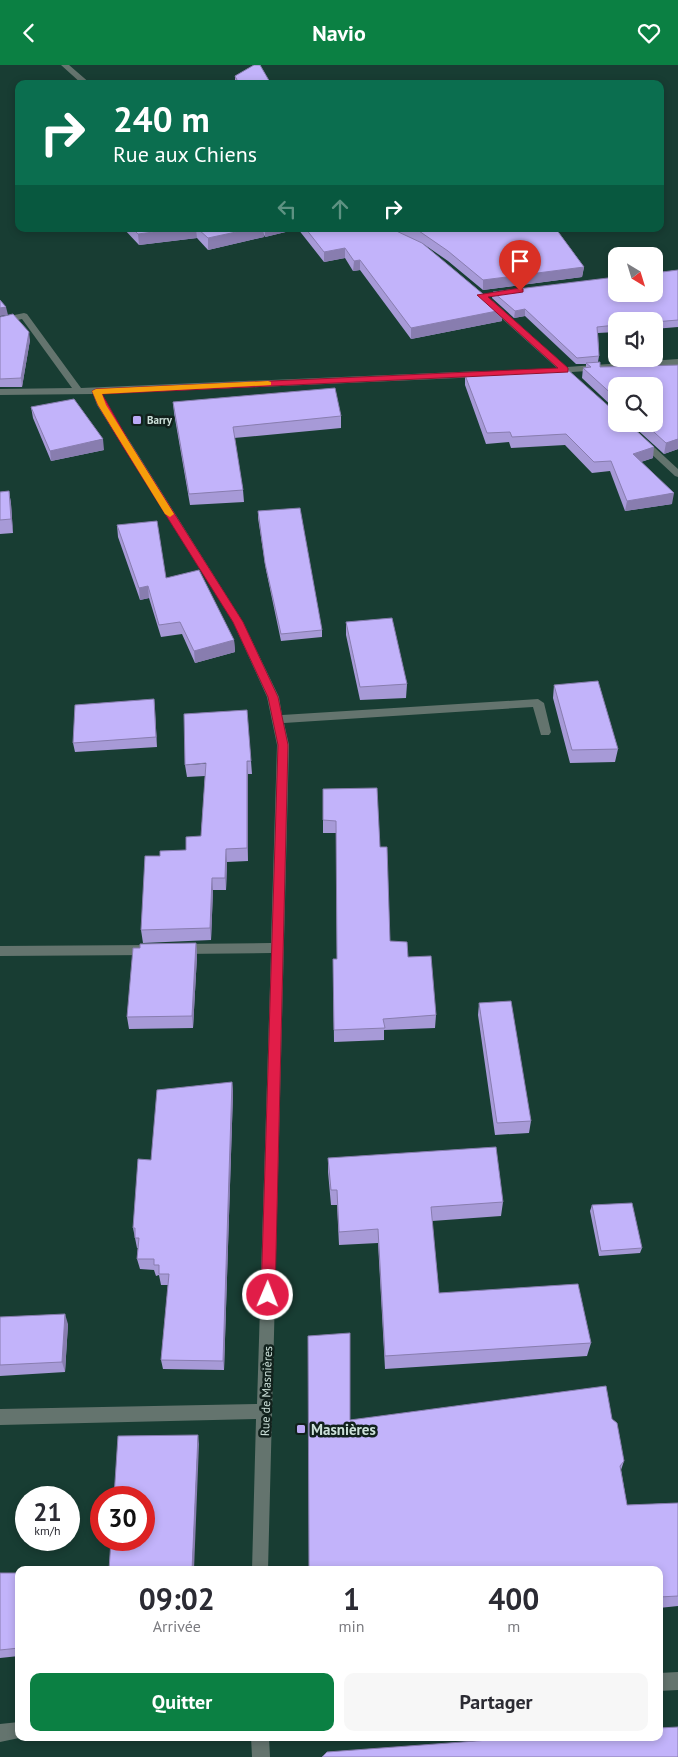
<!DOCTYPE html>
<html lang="fr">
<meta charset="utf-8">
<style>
body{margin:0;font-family:"PT Sans",sans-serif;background:#f7f7f7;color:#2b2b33;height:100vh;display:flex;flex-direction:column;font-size:19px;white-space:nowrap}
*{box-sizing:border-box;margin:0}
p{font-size:16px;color:#7c7c81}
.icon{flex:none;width:28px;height:28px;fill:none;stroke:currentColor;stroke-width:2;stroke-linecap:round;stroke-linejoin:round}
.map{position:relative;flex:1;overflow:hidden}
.panel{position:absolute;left:15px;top:1501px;width:648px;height:175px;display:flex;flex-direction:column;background:#fff;border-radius:10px;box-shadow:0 2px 8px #0003}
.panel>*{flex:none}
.top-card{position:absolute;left:15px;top:15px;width:649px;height:152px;border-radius:10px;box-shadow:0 2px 8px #0003;background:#0b6e4f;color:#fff;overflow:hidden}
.needle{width:32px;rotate:142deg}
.buttons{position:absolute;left:608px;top:182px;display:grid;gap:10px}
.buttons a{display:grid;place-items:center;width:55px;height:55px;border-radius:10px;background:#fff;box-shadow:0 2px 8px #0003;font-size:25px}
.speed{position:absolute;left:15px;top:1421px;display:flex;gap:10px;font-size:25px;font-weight:700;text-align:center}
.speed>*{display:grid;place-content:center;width:65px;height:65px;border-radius:50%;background:#fff;box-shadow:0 2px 8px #0003;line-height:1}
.speed small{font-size:12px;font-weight:400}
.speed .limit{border:8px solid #d22;background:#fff;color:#111}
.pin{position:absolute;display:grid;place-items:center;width:42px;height:42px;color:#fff;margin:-51px -21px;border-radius:50% 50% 50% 0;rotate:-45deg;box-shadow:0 0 5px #0007}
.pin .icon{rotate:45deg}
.me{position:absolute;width:55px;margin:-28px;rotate:1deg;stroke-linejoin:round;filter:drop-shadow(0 0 4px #0008)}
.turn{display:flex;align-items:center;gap:18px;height:105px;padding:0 15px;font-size:22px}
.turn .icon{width:65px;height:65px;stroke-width:2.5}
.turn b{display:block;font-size:35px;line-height:42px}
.lanes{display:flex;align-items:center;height:48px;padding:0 15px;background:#0003;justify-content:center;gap:25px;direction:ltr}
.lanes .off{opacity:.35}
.eta{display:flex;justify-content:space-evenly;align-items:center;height:85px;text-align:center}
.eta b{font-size:30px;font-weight:700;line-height:35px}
.primary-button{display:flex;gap:10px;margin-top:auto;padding:10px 15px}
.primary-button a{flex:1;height:58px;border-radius:10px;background:#0b8043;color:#fff;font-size:20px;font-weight:700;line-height:58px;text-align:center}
.primary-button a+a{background:#f7f7f7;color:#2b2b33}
header{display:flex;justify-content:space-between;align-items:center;height:65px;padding:0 15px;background:#0b8043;color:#fff;font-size:22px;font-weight:700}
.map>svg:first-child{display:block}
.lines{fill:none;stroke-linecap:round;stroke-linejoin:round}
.minor{fill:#64746e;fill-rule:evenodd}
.wall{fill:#a79ad7}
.shaded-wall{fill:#887daf}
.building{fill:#c2b3fa;stroke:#887daf}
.route{fill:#e11d48;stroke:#92132f}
.slow{fill:#f59e0b}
.poi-dot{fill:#bbaaf6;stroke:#11211c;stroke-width:2}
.labels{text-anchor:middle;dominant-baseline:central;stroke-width:5;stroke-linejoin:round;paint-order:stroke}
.far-poi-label{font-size:11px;font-weight:bold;fill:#cde1da;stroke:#11211c;text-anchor:start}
.street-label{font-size:12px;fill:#cde1da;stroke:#11211c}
.near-poi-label{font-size:15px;font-weight:bold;fill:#cde1da;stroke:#11211c;text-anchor:start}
</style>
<header><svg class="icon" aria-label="back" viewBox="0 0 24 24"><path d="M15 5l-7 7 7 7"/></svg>Navio<svg class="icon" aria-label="heart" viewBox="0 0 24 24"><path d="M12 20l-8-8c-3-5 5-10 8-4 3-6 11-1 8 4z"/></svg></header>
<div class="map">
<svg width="678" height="1692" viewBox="0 0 678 1692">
<rect width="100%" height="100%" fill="#183d33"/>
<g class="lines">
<path class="minor" d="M61 0H69L91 19H82Z
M487 236H493L567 302 678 294V300L572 307 568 311 563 308H550V304L557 303 487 240Z
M24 248 27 249 81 323 481 306 486 309 481 312 102 329 107 340 243 557 279 632 282 650 538 634 544 638 551 667 549 670H541L533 642 284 658 289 680 268 1505H252L256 1354 0 1360V1344L257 1339 271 888 180 889 175 888 174 884 175 880 180 879 271 878 277 680 267 632 233 557 97 340 93 329 0 330V324L72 323 22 254 0 259V253Z
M619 359H629L678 404V412L675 411Z
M150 880 155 881 156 885 155 889 150 890 0 891V881Z
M678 1607V1625L659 1626V1608Z
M19 1657V1672H24L0 1677V1659Z
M251 1672H269L270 1692H252Z"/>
</g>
<path class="wall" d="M235 11 271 19H235Z
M124 164H556L584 202 582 212 483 225 448 196 422 178 502 245V256L411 274 360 205 353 206 345 193 324 197 298 164 265 172 263 168 264 172 208 185 197 173 139 180Z
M678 205V262L654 264V256H616V267L598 268 599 291 598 297 600 302 678 384 664 389 631 359H654L616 321V345L582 313 583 303 586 302V299H576L525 251 514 253 492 233 493 227Z
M0 252 30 275 22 322H0Z
M465 310 613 345 653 393 641 397 672 439 625 446 610 406 592 408 565 380 511 383 509 377 486 379 465 320Z
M173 337 341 351V363L234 373 243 425 244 437 190 440 174 348Z
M31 342 104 385 51 396 33 353Z
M9 426 11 439 13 468 0 469V427Z
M258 446 322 565V572L281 576 266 505 258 453Z
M117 460 166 513 234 575 235 587 195 598 182 569 161 572 149 533 140 535 118 472Z
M346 557 407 619 406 633 360 635 346 570Z
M554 620 618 684 615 697 570 698 553 633Z
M154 634 157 682 75 687 73 678Z
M251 696 252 709H248V796L227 797 226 825H213L211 875 143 878 141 865 160 791 186 785 201 771 205 711 187 712 185 700Z
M323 724 380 782 390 876 408 892 436 950 435 963 384 965V975L334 977 333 894H337L336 768H323Z
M196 878 197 891 193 963 129 964 127 952 140 883Z
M479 938 531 1056 529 1068 495 1070 478 950Z
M232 1017 233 1028 224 1305 163 1304 161 1295 168 1220H161L159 1210 156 1211 154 1205 140 1204 137 1194 138 1183H137L133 1163 151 1095Z
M328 1093 503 1137 501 1151 432 1156 439 1228 591 1278 587 1291 385 1304 378 1178 339 1180 337 1140H331L328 1107Z
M592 1140 642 1183 640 1188 599 1191 590 1146Z
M0 1252 68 1259 65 1307 0 1311Z
M612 1354 624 1396 621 1405 627 1440 678 1438V1541L659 1543V1505L350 1355Z
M19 1508V1591L0 1593V1514Z"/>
<path class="shaded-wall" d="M176 164H196L197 173 139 180 138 169Z
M250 164H263L264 172 208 185V173Z
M265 164H298L265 172Z
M345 183V193L324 197V187Z
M360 195V205L353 206 354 196Z
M584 202 582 212 483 225V215Z
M6 242 8 250 0 251V243Z
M525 244V251L514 253 515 246Z
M502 245V256L411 274V263Z
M29 267 30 275 22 322 21 313Z
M103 374 104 385 51 396 50 386Z
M678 374V384L664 389 666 378Z
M654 382 653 393 631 400 633 389Z
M9 426 11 439 13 468 11 454Z
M674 428 672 439 625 446 627 436Z
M148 521 149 533 140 535 139 523Z
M234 575 235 587 195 598 194 586Z
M154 634 155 644 157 682 156 672Z
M247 696 248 709V796L247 783Z
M226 784 227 797 226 825 225 813Z
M212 813 213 825 211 875 210 863Z
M196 878 197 891 193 963 192 951Z
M232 1017 233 1028 224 1305 223 1296Z
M65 1249 68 1259 65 1307 62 1297Z
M198 1370 199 1379 194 1505H192Z"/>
<path class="building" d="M254 0H260L271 19H239L235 11Z
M133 164H176L138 169Z
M198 164H250L208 173Z
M306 164H392L422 178 502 245 411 263 360 195 354 196 345 183 324 187Z
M415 164H556L584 202 483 215 448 186 419 166Z
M678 205V255L654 257V256H616V260L597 262 599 291 577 293 525 244 515 246 493 227 616 212V229H654V208Z
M0 235 6 242 0 243Z
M13 249 29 267 21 313 0 314V252Z
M600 297V302L678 300V374L666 378 645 359H654V321H616V333L583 303 591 302 586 298Z
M567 304 613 345H616V359H629L654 382 633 389 674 428 627 436 611 396 594 397 566 369 512 372 510 367 487 368 465 310Z
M335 323 341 351 233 362 243 425 189 429 173 337Z
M74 334 103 374 50 386 31 342Z
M9 426 11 454 0 455V427Z
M300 443 322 565 281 569 265 498 258 446Z
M157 456 166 513 199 505 234 575 194 586 180 557 159 560 148 521 139 523 117 460Z
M392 553 407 619 360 622 346 557Z
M598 616 618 684 572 685 554 620Z
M154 634 156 672 73 678 75 640Z
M247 645 251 696H247V783L226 784 225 813H212L210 863 141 865 145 791H160V786L186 785V772L201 771 206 698 185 700 184 649Z
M377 723 380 782H387L390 876 407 877 408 892 431 891 436 950 383 954 385 963 334 965 333 894H337L336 756 323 755V724Z
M196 878 192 951 127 952 133 883H140V879Z
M511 936 531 1056 497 1058 479 938Z
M232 1017 223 1296 161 1295 169 1209H159V1200H154V1194H137L139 1173H135V1163H133L138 1094 151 1095 157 1025Z
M496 1082 503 1137 431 1142 439 1228 578 1219 591 1278 385 1291 378 1164 339 1167 337 1125H331L328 1093Z
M632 1138 642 1183 601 1186 592 1140Z
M65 1249 62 1297 0 1300V1252Z
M350 1268V1355L606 1321 612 1354 617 1358 624 1396 620 1401 627 1440 678 1438V1531L659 1532V1505H309L308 1271Z
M198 1370 192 1505H109L111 1475H144V1432H114L118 1371Z
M0 1508H19V1583L0 1585Z
M678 1662V1692H322L327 1687 530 1672H659V1663Z"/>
<path class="route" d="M520 223 523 224V227L488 232 568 303V307L102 329 131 380 243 557 278 632 288 680 275 1230 273 1235 268 1236 263 1235 261 1230 278 680 268 632 233 557 122 380 98 340 92 326 96 324 558 303 477 230Z"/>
<path class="slow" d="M268 316 271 317V320L102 329 106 340 174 449 170 452 165 449 98 340 92 326 96 324Z"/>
<g class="poi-dot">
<rect x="132" y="350" width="10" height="10" rx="2.5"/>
<rect x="296" y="1359" width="10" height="10" rx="2.5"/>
</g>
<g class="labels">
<g class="far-poi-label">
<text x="147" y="355">Barry</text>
</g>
<g class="street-label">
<text transform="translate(266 1326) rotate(-88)">Rue de Masnières</text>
</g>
<g class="near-poi-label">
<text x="311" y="1364">Masnières</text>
</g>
</g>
</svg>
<div class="buttons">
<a><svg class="needle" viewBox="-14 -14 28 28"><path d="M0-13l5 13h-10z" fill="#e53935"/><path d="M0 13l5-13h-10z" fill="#7c7c81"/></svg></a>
<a><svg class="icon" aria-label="sound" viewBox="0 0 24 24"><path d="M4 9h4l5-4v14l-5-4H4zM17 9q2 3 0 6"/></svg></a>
<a><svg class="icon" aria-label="search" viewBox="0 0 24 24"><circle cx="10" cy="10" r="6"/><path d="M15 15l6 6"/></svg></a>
</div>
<div class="speed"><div>21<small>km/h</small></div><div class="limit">30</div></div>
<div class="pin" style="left:520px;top:226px;background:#d93025"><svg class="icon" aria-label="arrive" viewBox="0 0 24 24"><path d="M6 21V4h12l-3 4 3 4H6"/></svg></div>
<svg class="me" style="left:268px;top:1230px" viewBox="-20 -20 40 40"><circle r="17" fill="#e11d48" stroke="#fff" stroke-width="3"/><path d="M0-11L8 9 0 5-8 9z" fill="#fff"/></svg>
<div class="top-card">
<div class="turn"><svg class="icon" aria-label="right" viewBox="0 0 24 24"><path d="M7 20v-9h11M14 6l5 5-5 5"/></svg><div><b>240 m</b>Rue aux Chiens</div></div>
<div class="lanes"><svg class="icon off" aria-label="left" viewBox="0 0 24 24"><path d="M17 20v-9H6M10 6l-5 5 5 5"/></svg><svg class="icon off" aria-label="ahead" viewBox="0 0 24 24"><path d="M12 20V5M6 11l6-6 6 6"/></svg><svg class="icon" aria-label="right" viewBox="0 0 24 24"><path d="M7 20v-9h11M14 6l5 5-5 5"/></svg></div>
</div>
<section class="panel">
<div class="eta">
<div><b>09:02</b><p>Arrivée</p></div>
<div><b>1</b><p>min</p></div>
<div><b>400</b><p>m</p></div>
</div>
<div class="primary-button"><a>Quitter</a><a>Partager</a></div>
</section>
</div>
